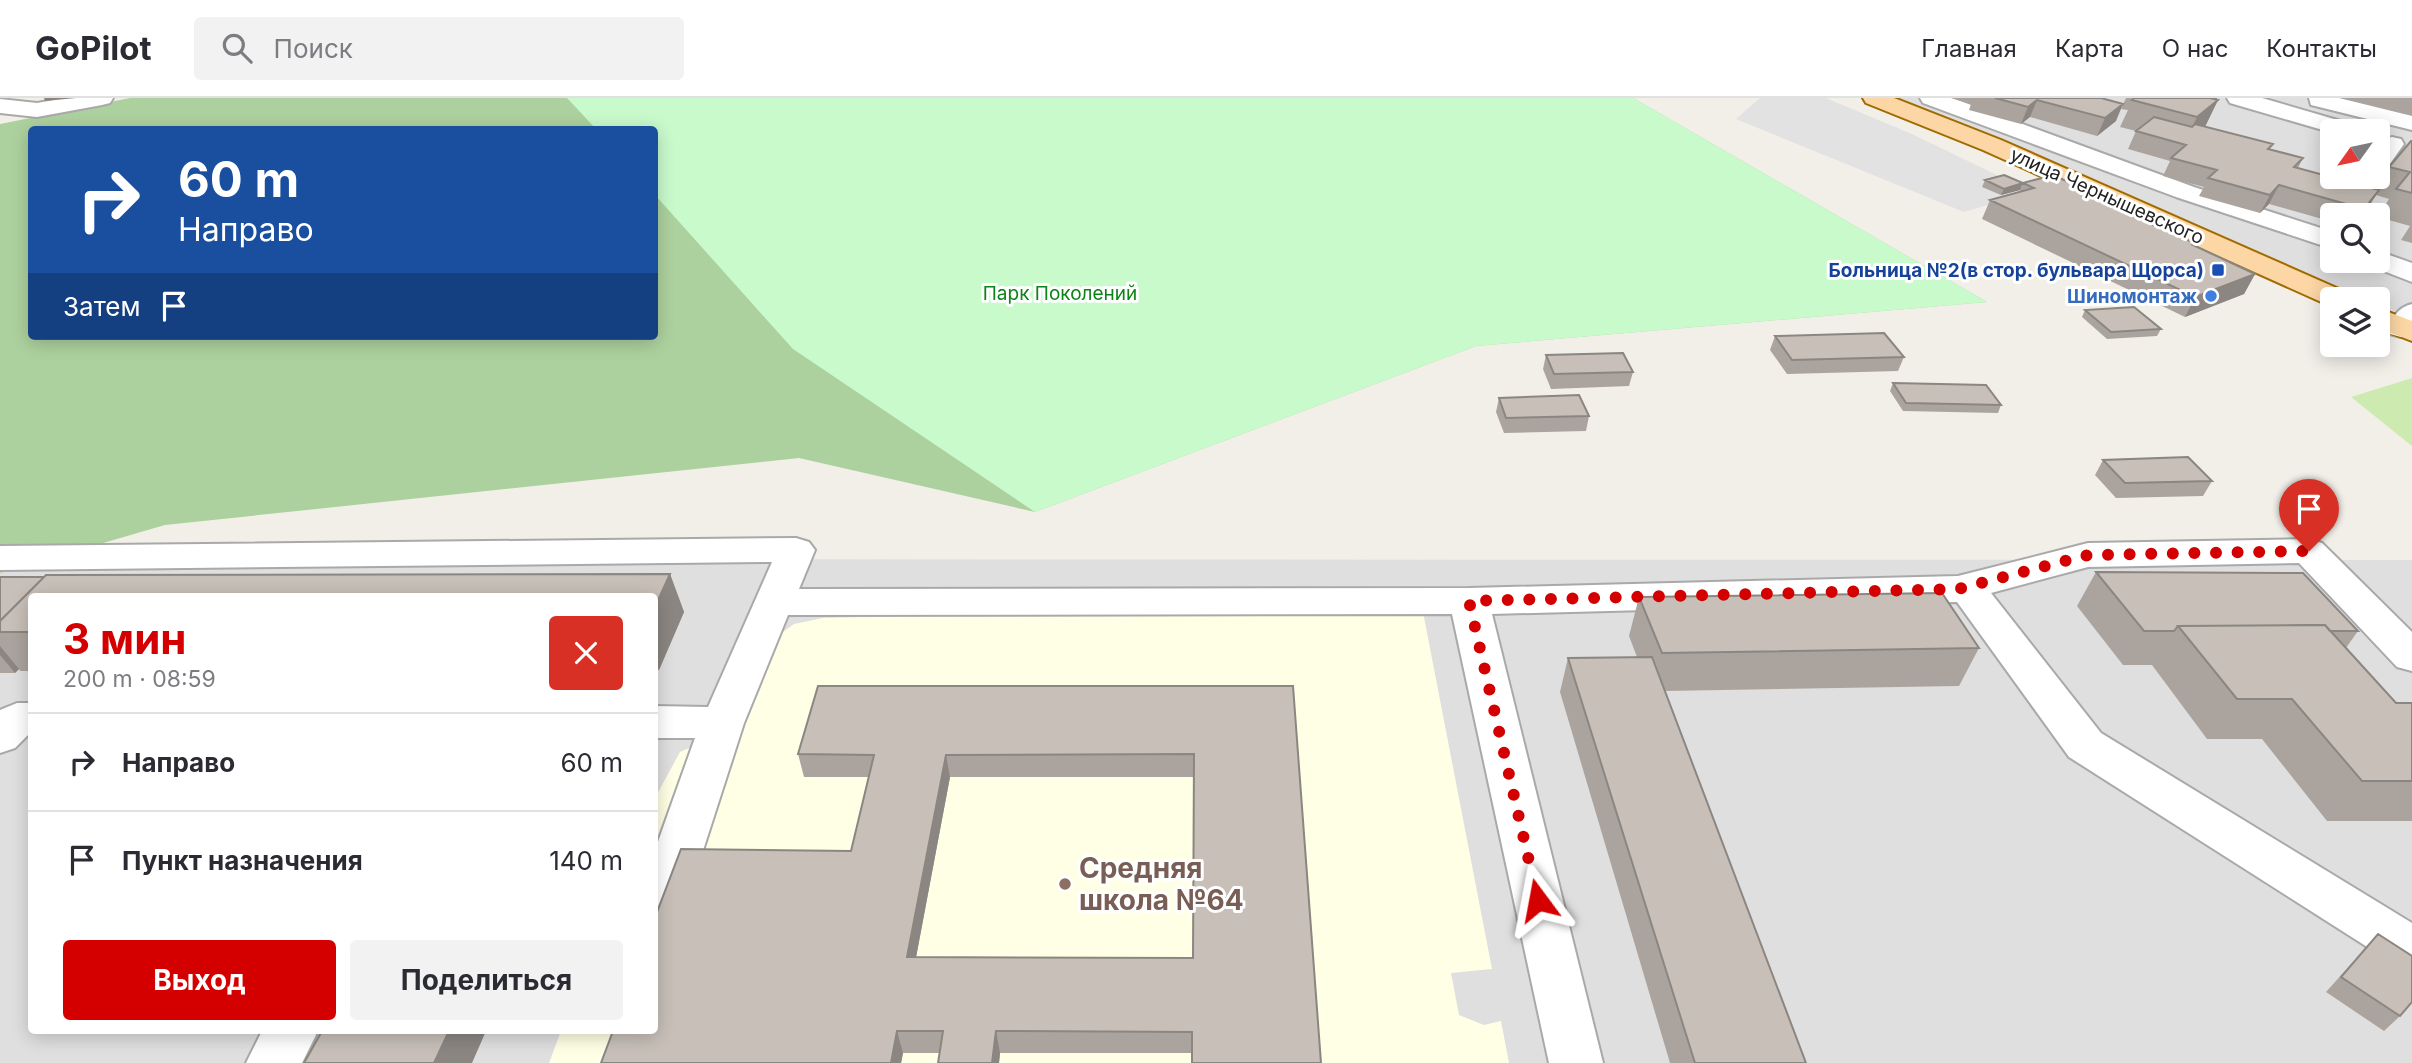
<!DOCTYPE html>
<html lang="ru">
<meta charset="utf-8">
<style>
body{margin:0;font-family:Inter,sans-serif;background:#f2f2f3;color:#2b2b33;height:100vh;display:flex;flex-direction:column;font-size:26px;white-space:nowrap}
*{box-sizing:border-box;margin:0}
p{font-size:23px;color:#7c7c81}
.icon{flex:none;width:38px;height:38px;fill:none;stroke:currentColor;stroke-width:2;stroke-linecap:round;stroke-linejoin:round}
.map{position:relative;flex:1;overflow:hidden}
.panel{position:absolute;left:28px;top:495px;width:630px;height:441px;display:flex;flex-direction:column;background:#fff;border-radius:7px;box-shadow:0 4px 18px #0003}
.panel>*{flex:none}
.hud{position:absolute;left:28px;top:28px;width:630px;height:214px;border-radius:7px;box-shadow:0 4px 18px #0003;background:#1a4fa0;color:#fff;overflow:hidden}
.needle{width:46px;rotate:237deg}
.tools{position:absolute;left:2320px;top:21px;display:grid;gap:14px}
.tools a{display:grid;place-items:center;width:70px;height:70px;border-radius:7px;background:#fff;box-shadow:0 4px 18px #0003;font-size:35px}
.pin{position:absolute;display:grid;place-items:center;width:60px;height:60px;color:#fff;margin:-72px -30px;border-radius:50% 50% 50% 0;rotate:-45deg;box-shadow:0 0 7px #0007}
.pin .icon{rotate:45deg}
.me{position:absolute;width:77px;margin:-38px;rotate:347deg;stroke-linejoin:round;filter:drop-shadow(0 0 5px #0008)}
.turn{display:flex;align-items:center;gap:24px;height:147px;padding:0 35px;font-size:32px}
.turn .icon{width:91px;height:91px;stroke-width:2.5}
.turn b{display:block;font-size:49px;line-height:60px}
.then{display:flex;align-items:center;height:66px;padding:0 35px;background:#0003;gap:14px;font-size:26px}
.round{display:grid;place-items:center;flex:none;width:74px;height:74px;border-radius:7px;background:#f2f2f3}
.summary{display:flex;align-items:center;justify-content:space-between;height:119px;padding:0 35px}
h1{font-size:42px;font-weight:700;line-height:52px;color:#d40000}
.cta{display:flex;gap:14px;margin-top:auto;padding:14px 35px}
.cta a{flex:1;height:80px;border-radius:7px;background:#d40000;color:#fff;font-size:28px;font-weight:700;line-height:80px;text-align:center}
.cta a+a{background:#f2f2f3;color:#2b2b33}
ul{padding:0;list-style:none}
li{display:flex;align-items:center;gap:21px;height:98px;padding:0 35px;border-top:2px solid #e1e1e2}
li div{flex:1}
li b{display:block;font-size:26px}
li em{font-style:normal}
header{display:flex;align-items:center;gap:42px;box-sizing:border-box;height:98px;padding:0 35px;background:#fff;border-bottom:2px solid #e1e1e2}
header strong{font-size:33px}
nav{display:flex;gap:38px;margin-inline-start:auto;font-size:24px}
.search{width:490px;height:63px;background:#f2f2f3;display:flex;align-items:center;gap:18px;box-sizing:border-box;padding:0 24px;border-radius:7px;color:#7c7c81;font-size:26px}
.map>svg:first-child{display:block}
.residential{fill:#e0dfdf;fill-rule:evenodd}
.education{fill:#ffffe5}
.grass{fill:#cdebb0}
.forest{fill:#add19e;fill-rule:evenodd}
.park{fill:#c8facc}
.parking{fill:#e2e2e2}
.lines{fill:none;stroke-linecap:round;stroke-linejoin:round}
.minor-casing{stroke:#a9a9a9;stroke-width:4}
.major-casing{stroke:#a06b00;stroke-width:4}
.minor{fill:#fff;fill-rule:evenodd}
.major{fill:#fcd6a4;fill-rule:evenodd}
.wall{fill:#aba49e;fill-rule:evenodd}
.shaded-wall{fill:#8b8681}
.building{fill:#c7bfb8;stroke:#8b8681;stroke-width:2;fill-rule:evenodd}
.route{stroke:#d40000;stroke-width:12;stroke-dasharray:0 21.6}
.transit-dot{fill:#1a4fb4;stroke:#fff;stroke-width:2.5}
.shop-dot{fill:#3f7fe0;stroke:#fff;stroke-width:2.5}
.education-dot{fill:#8d6e63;stroke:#fff;stroke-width:2.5}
.labels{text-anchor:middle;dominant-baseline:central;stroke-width:6;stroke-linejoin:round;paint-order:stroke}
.far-street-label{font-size:19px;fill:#222;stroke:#fff}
.far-transit-label{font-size:19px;font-weight:bold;fill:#164399;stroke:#fff;text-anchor:end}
.far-park-label{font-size:19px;fill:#0c8416;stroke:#fff}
.far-shop-label{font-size:19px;font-weight:bold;fill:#366cbe;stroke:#fff;text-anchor:end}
.near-education-label{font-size:28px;font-weight:bold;fill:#785e54;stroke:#fff;text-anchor:start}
</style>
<header>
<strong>GoPilot</strong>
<div class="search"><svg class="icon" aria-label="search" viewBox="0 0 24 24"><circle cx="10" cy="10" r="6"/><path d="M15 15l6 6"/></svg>Поиск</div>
<nav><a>Главная</a><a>Карта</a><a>О нас</a><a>Контакты</a></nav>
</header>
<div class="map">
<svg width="2412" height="965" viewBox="0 0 2412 965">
<rect width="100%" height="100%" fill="#f2efe9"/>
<path class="residential" d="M1894 0H2412V220L2378 206V201H2367ZM2333 33H2378V79H2333ZM2333 117H2378V163H2333Z
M0 461 2412 462V965H0ZM32 499H654V933H32Z"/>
<path class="education" d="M1400 505 1423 514 1492 871 1451 875 1459 917 1484 927 1501 923 1509 965H549L561 933H654L655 700 680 654 698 646 780 536 794 526 823 520Z"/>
<path class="grass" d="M2412 280V348L2351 299Z"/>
<path class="forest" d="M130 0H1633L1987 204 1476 248 1035 414 799 360 165 427 0 475V26ZM32 32H654V238H32Z"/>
<path class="park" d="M567 0H1633L1987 204 1476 248 1035 414 793 251 655 97 654 32 596 31Z"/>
<path class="parking" d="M1760 0H1826L1914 37 2032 94 1964 114 1736 21Z"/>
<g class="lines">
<g class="minor-casing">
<path id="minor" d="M65 0H113L110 5 102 7 37 19 0 15V1L37 5Z
M1920 0H1952L2194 89 2333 134V151L2176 99 1923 5Z
M2227 0H2262L2358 28 2362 33H2333V35L2230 5Z
M2309 0H2339L2412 18V32L2311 7Z
M2392 39 2401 41 2404 46 2387 70 2378 72C2378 57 2375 43 2392 39Z
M2378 77 2380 79C2369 94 2362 111 2342 106L2338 100 2354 79Z
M2378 153 2412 165V184L2368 167 2365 163H2378Z
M2412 206V236L2401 239 2390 236 2386 230C2394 219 2398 209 2412 206Z
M796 440 809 444 815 452 799 491 1469 490 1958 478 2088 445 2309 441 2322 445 2412 534V573L2397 569 2299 465 2088 469 1991 495 2101 635 2412 825V873L2394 866 2069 659 1957 504 1492 516 1603 965H1549L1452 516 788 517 744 625 679 827 672 842 654 848V755L695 640H654V608L708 609 772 464 0 472V448Z
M17 605H32V637H28L15 650 0 655V612Z
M262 933H318L302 965H246Z"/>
</g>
<g class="major-casing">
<path id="major" d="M1863 0H1894L2001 42 2348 195 2353 201H2333V208L2328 207 1983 52 1866 5Z
M2378 210 2412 223V243L2378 230Z"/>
</g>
<use href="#minor" class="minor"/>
<use href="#major" class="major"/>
</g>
<path class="wall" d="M1951 0H2101L2116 23 2097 38 2030 19 2021 26 1969 12 1971 6Z
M2126 0H2217L2216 2H2218L2205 28 2270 52 2303 60 2298 70 2376 91 2389 69 2412 43V145L2401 142 2410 128 2378 119 2389 101 2376 97 2362 117H2333V124L2269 106 2260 115 2199 98 2204 89 2163 78 2170 63 2128 51 2136 33 2120 29 2128 12 2121 11Z
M2341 0H2412V17Z
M1985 82 2023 85 2123 109 2121 113 2255 176 2244 196 2185 219 1982 121 1990 102 2019 94 2020 92 2001 97 1982 89Z
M2085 212 2161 231 2157 238 2107 241 2082 219Z
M1775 238 1904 259 1898 273 1787 276 1770 252Z
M1546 257 1633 274 1629 288 1551 291 1543 271Z
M1893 285 2001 307 1998 315 1903 313 1890 293Z
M1499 300 1589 318 1586 333 1504 335 1496 314Z
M2103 362 2212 383 2203 398 2116 400 2095 377Z
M2096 474 2358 533 2346 550 2396 605H2412V723H2327L2262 641H2207L2152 567H2123L2077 508Z
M670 476 684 514 659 572H654V499H32V573H20L19 571 15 575H0V479Z
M1639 499 1979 550 1959 588 1665 593 1806 965H1670L1560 594 1568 560 1637 559 1629 538Z
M1293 588 1192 955H1000L999 965 939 955H903L901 965H601L851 753 869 679H804L798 656ZM950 679H1194L1193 860 916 859Z
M2378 836 2400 918 2384 933 2326 894Z"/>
<path class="shaded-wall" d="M44 0H76L45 3Z
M2204 0H2217L2215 5 2218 2 2205 29 2184 46 2197 19Z
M2037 2 2030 19 2021 26 2028 9Z
M2123 6 2116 23 2097 38 2105 20Z
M2022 86 2020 92 2001 97 2004 91Z
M2279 87 2269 106 2260 115 2270 97Z
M2379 92 2368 110 2362 117H2360Z
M2255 176 2244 196 2185 219 2195 199Z
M670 476 684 514 659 572 654 561V511Z
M0 548 19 571 15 575 0 557Z
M946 657 950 679 912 881 907 859Z
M449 933H486L472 965H434Z
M897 933 903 955 901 965H891Z
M996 933 1000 955 999 965H992Z"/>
<path class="building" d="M1995 0H2101L2123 6 2105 20 2037 2 2028 9Z
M2135 0H2210L2218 2 2197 19 2132 2Z
M2154 19 2192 29 2195 26 2273 46 2268 51 2303 60 2294 69 2379 92 2364 111 2279 87 2270 97 2208 80 2217 72 2171 60 2186 47 2136 33Z
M2411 43H2412V95L2396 91 2410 74 2389 69Z
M2004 77 2023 85 2004 91 1985 82Z
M2053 77 2123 109 2116 111 2197 146 2193 147 2255 176 2195 199 1990 102 2034 90 2023 85Z
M2134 209 2161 231 2111 234 2085 212Z
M1884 235 1904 259 1792 262 1775 238Z
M1623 255 1633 274 1554 276 1546 257Z
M1893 285 1986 287 2001 307 1906 305Z
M1579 297 1589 318 1506 320 1499 300Z
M2188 359 2212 383 2125 385 2103 362Z
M2096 474 2303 475 2358 533H2330L2325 527 2178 528 2174 533H2144Z
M670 476 654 511V499H32V534H0V523L46 477Z
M0 479H44L0 523Z
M1942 495 1979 550 1662 555 1639 499Z
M2325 527 2396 605H2412V683H2362L2292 601H2237L2178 528Z
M1652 559 1806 965H1695L1568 560Z
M818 588H1293L1321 965H1192V934L996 933 992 965H938L943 933H897L891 965H601L613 933H654V822L681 751 851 753 874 657 798 656ZM1194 656 1193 860 907 859 946 657Z
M2378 836 2412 858V904L2400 918 2341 879Z
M322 933H449L434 965H304Z"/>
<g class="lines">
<path class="route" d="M1538 802 1469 503 1958 491 2088 457 2309 453"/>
</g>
<rect class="transit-dot" x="2211" y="165" width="14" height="14" rx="3.5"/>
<circle class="shop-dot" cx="2211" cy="198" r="7"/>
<circle class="education-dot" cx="1065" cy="786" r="7"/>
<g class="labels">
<g class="far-street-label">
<text transform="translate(2107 98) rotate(24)">улица Чернышевского</text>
</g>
<g class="far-transit-label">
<text x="2204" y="172">Больница №2(в стор. бульвара Щорса)</text>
</g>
<g class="far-park-label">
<text x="1060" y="195">Парк Поколений</text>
</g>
<g class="far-shop-label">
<text x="2197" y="198">Шиномонтаж</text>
</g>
<g class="near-education-label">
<text x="1079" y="770">Средняя<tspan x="1079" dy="32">школа №64</tspan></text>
</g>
</g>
</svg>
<div class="tools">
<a><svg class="needle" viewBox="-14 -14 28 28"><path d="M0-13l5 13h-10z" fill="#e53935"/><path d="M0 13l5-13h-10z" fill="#7c7c81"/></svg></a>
<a><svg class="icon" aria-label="search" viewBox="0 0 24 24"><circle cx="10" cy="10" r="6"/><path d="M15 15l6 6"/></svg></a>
<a><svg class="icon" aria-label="layers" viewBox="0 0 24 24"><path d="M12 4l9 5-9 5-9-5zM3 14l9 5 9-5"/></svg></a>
</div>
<div class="pin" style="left:2309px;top:453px;background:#d93025"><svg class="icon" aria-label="arrive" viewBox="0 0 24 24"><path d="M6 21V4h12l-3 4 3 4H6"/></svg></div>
<svg class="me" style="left:1538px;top:802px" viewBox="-20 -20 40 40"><path d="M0-17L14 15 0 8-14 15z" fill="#d40000" stroke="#fff" stroke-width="4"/></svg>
<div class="hud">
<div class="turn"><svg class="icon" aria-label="right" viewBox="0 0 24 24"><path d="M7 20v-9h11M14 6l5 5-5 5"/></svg><div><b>60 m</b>Направо</div></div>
<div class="then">Затем<svg class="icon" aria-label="arrive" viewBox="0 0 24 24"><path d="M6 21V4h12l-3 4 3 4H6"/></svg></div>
</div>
<section class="panel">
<div class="summary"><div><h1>3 мин</h1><p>200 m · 08:59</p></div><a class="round" style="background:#d93025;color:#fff"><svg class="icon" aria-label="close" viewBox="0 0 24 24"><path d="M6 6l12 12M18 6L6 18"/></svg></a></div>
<ul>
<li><svg class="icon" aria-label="right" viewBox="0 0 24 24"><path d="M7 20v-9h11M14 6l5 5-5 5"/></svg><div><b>Направо</b></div><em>60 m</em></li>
<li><svg class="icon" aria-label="arrive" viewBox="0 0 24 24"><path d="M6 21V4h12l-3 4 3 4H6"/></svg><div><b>Пункт назначения</b></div><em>140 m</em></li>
</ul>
<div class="cta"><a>Выход</a><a>Поделиться</a></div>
</section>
</div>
